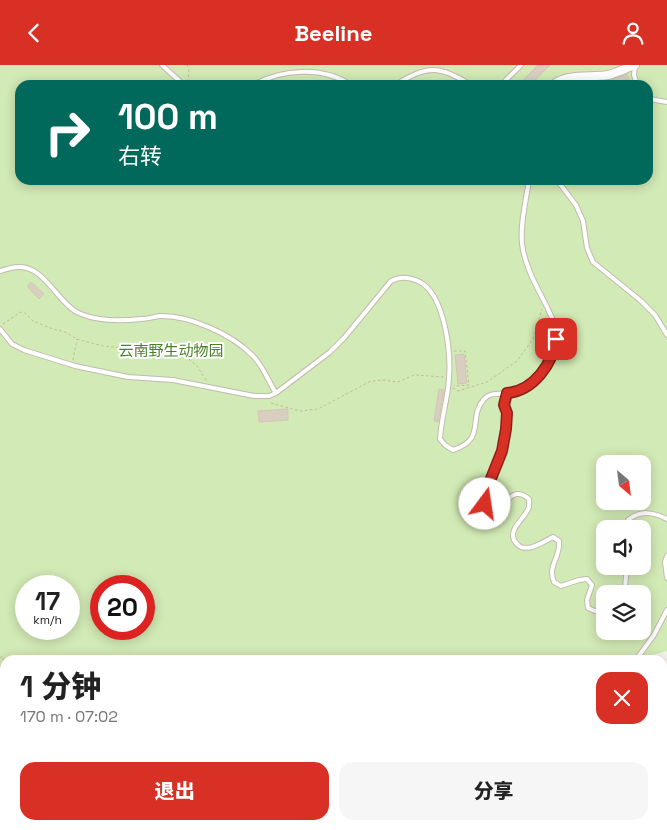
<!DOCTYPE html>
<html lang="zh">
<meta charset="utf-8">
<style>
body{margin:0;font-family:"Space Grotesk","Noto Sans SC",sans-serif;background:#f6f6f6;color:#222;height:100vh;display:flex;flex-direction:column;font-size:19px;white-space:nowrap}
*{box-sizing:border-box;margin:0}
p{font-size:16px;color:#767676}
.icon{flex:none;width:28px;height:28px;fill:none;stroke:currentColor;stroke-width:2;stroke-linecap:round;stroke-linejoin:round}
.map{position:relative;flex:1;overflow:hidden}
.panel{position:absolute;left:0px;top:590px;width:668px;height:175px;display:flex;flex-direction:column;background:#fff;border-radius:15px 15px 0 0;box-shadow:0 2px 12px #0003}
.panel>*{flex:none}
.top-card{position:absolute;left:15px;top:15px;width:638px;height:105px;border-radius:15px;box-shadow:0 2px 12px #0003;background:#00695c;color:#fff;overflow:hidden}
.needle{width:32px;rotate:152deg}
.fabs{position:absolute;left:596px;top:390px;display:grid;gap:10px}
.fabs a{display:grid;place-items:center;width:55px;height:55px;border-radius:10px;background:#fff;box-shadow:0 2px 12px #0003;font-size:25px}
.speed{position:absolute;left:15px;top:510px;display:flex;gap:10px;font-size:25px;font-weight:700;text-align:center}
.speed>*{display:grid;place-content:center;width:65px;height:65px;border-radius:50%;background:#fff;box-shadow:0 2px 12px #0003;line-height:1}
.speed small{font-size:12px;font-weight:400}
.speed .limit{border:8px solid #d22;background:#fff;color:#111}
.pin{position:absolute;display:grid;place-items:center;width:42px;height:42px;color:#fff;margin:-21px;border-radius:10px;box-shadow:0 2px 8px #0006}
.me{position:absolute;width:55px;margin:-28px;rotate:14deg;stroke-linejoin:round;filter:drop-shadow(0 0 4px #0008)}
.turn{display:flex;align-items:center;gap:18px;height:105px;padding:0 20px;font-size:22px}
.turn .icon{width:65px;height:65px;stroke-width:2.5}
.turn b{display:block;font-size:35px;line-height:42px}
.round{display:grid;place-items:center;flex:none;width:52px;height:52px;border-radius:15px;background:#f6f6f6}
.headline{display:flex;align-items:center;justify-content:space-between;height:85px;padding:0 20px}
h1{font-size:30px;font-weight:800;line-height:38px}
.primary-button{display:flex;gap:10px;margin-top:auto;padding:10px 20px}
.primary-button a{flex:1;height:58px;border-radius:15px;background:#d93025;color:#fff;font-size:20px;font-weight:800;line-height:58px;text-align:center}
.primary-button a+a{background:#f6f6f6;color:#222}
header{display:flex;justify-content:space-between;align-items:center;height:65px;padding:0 20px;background:#d93025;color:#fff;font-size:22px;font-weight:800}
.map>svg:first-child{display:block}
.residential{fill:#eae5da}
.green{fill:#d2eab5;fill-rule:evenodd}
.building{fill:#d8cfc1;stroke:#d3c7b4}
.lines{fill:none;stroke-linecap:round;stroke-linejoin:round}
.lane-casing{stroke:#c2bbae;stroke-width:6}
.street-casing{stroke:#c2bbae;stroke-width:10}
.path{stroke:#c4b79f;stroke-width:1;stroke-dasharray:2.5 2.5;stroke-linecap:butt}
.lane{stroke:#fff;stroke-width:4}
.street{stroke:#fff;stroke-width:8}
.route-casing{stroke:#8d1f18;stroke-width:12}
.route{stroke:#d93025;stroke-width:9}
.labels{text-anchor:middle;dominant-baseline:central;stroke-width:4;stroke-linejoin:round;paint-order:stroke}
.park-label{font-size:15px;fill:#4a7f2a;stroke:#fff}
</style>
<header><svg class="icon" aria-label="back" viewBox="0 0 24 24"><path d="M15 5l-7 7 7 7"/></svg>Beeline<svg class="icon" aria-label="person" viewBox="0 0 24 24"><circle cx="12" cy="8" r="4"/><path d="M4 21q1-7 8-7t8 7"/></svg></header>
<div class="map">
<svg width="667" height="765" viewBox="0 0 667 765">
<rect width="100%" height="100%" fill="#f6f3ec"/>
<path class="residential" d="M667 651V765H504L506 760H662V653Z"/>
<path class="green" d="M0 0H667V586L635 595H5V760H265L259 765H0ZM20 20H648V115H20ZM605 399H642V436H605ZM605 464H642V501H605ZM26 521H69V564H26ZM101 521H144V564H101ZM605 529H642V566H605Z"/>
<path class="building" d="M538 0H550L530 20H518Z
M627 9 631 18 627 20H598Z
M31 217 44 229 39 234 27 221Z
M464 289 467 318 458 319 455 290Z
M439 324 444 325 438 357 434 356Z
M288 344V355L259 357 258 346Z"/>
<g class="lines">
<g class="lane-casing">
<path id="lane" d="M162 0 184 20
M635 0 634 10 637 20
M253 20C282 4 322 1 351 20
M395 20C428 0 438 0 471 20
M501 20 521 0
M648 35 650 34 667 37
M557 115 576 140 583 156 587 183 593 197 640 235 655 250 667 270
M0 206C6 204 13 202 19 202 45 201 58 240 81 249 98 256 122 256 141 254 147 254 153 252 160 251 189 250 231 269 252 290 263 300 268 316 276 328
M0 264 12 279 24 285 75 301 128 312 173 315 254 331H269L276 328 330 287 344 273 391 216C400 211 410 212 420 217 445 231 451 287 449 313 448 334 441 353 440 374L445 380 453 385C487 374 467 354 484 334 491 326 504 330 513 327 527 323 540 312 548 300 555 290 558 275 556 263 554 256 550 249 547 242 537 222 525 202 522 179 520 158 526 136 529 115
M507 327 504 340 507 348 506 364 502 386 484 431 485 439 488 446C507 446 509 418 529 434 529 435 529 441 529 442 526 453 504 466 517 479 526 489 543 477 553 472L559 476C561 493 547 500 554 517L561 521 579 515 587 514 592 520 587 535 588 543 595 546 605 544
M626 464 628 455C641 445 653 447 667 454
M667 491 665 497 667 513
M622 529 625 522 627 501
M638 592 654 570 667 545"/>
</g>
<g class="street-casing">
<path id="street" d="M553 20C568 8 591 13 608 10 617 8 626 3 635 0
M662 644 667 642
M662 726 667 723
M434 760 437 765
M660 760 666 765
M398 765 401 760
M567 765 584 760"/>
</g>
<path class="path" d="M187 0 189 3 188 15
M3 259 21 247 25 248 33 256 53 264 65 267 77 274 103 281 183 289 197 301 206 315
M454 286H465L469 320 454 321
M73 295 77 274
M453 323 458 326 487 317 517 296 533 274 542 244
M271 338 300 346 318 344 371 316 384 315 398 317 414 310 444 312
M0 593 2 591 5 599
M0 747 5 745"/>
<use href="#lane" class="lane"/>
<use href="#street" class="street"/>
</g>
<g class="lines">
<g class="route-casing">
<path id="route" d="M485 439 484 431 502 386 506 364 507 348 504 340 507 328C534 326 553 298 556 274"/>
</g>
<use href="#route" class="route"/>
</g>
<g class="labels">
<g class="park-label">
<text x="171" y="285">云南野生动物园</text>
</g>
</g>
</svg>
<div class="fabs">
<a><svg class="needle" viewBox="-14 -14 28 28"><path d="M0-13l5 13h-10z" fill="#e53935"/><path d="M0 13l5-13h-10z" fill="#767676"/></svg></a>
<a><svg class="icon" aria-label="sound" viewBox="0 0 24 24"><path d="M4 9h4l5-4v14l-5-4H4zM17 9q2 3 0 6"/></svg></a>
<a><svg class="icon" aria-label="layers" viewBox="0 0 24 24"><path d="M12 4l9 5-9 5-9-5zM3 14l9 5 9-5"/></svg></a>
</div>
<div class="speed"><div>17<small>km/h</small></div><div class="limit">20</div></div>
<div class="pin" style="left:556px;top:274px;background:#d93025"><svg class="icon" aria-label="arrive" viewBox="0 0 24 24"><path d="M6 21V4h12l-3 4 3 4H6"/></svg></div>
<svg class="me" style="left:485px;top:439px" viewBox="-20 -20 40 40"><circle r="19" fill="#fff"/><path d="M0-13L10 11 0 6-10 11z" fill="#d93025"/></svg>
<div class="top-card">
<div class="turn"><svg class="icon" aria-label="right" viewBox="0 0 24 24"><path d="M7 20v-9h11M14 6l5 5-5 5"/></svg><div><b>100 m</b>右转</div></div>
</div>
<section class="panel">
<div class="headline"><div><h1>1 分钟</h1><p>170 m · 07:02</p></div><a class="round" style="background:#d93025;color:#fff"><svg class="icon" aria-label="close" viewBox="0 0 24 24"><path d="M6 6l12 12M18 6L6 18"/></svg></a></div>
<div class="primary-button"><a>退出</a><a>分享</a></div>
</section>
</div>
